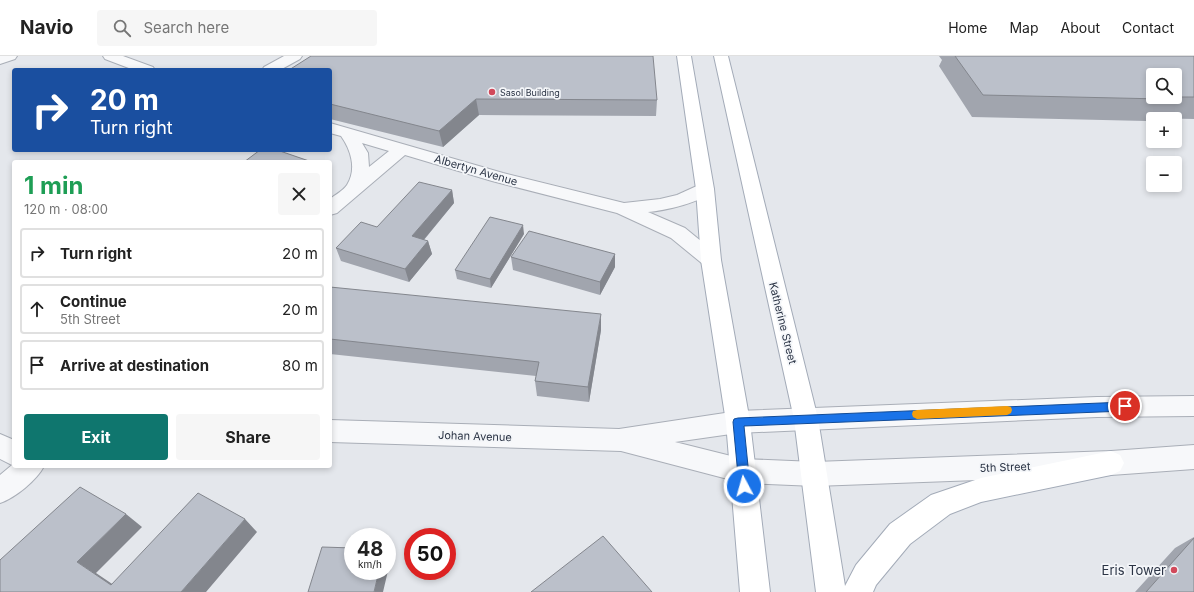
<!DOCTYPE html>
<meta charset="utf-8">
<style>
body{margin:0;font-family:Inter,sans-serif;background:#f6f6f6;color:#222;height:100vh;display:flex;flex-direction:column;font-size:15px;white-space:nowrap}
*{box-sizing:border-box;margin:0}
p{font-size:13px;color:#767676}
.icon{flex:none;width:22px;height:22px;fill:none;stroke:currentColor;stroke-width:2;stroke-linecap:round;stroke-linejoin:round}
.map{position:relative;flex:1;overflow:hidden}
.side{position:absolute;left:12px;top:104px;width:320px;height:308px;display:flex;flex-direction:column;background:#fff;border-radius:4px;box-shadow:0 2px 6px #0003}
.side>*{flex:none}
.banner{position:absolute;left:12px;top:12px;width:320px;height:84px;border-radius:4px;box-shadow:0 2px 6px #0003;background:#1a4fa0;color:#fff;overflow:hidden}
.fabs{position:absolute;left:1146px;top:12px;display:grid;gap:8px}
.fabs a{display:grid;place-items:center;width:36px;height:36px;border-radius:4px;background:#fff;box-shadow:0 2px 6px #0003;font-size:20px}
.speed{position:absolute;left:344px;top:472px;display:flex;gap:8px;font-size:20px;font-weight:700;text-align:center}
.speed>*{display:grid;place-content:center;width:52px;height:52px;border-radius:50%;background:#fff;box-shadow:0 2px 6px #0003;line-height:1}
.speed small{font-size:10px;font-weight:400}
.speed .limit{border:6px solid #d22;background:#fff;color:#111}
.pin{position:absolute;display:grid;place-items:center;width:34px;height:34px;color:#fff;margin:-17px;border:2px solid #fff;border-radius:50%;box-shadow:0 1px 4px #0007}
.me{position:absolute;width:44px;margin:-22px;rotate:354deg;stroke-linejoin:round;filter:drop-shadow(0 0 3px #0008)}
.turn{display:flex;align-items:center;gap:14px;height:84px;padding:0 12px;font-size:18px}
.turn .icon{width:52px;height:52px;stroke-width:2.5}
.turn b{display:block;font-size:28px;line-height:34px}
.round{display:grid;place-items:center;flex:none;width:42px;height:42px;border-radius:4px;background:#f6f6f6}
.head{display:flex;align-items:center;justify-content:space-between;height:68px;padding:0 12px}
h1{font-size:24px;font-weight:700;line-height:30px;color:#1e9e55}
.cta{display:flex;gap:8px;margin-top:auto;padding:8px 12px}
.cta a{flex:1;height:46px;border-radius:4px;background:#0f766e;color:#fff;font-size:16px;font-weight:700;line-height:46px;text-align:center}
.cta a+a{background:#f6f6f6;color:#222}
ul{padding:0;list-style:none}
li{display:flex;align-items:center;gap:12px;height:50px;margin:0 8px 6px;padding:0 4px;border:2px solid #e0e0e0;border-radius:4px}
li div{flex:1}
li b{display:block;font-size:15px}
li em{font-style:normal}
header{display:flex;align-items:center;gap:24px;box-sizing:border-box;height:56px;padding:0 20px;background:#fff;border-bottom:1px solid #e0e0e0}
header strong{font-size:19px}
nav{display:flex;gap:22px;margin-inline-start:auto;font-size:14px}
.search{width:280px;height:36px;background:#f6f6f6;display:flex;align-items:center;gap:10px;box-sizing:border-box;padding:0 14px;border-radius:4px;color:#767676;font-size:15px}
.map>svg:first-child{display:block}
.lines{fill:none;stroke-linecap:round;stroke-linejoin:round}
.minor-casing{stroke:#a9aeb7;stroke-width:2}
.major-casing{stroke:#a3abb8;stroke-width:2}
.minor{fill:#f7f8fa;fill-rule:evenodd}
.major{fill:#fff;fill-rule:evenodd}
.wall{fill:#a1a5ae;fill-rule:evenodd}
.shaded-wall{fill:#83868d}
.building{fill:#bbc0ca;stroke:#83868d}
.route{fill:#1a73e8;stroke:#114b97}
.slow{fill:#f59e0b}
.poi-dot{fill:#d1495b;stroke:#f4f6f9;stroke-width:1.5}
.labels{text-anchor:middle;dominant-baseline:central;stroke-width:3.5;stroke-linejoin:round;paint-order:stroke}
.far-poi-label{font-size:9px;fill:#2b3445;stroke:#f4f6f9;text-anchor:start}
.street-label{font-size:11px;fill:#2b3445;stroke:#f4f6f9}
.near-poi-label{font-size:13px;fill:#2b3445;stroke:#f4f6f9;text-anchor:end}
</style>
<header>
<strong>Navio</strong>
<div class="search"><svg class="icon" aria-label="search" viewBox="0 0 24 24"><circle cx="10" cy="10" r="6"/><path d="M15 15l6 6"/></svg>Search here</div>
<nav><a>Home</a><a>Map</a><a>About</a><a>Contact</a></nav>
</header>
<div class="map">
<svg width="1194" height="536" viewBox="0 0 1194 536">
<rect width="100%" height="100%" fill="#e4e7ec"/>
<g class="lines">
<g class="minor-casing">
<path id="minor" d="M0 0H17L15 3 0 8Z
M103 0H123L153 11 155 14H134L105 3Z
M284 0H302L300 3 280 14H262L264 11Z
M330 67 503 117 624 147 660 143 677 139 699 129 705 127 711 129 714 133C705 146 663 155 648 156L685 172 718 199 721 204 718 209 711 211 704 209 671 182 617 157 492 125 405 99 337 157 330 159V143C335 139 344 134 347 129 357 113 351 94 341 80L330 77ZM362 87 389 95 369 111 368 97Z
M1194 340V360L1097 361 738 377 675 386 743 403 815 406 1111 395 1194 389V413L1111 419 815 430 743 427 621 395 330 386V364L619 373 738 355 1097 341Z
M0 378 14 384V410H44C37 424 15 442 0 447V419L12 409 0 403Z"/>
</g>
<g class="major-casing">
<path id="major" d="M677 0H691L714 133 721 204 750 366 770 536H740L726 366 701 204 696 133Z
M714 0H728L818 363 845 530 856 509 890 468 931 439 981 422 1111 395 1120 399 1124 407 1120 415 1111 419 981 446 950 458 910 488 876 529 873 536H816L794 363Z"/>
</g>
<use href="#minor" class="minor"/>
<use href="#major" class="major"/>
</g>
<path class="wall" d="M939 0H1194V63L1148 62 1146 65 972 61 939 10 942 4ZM1175 19V41H1153Z
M330 14 657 44 656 60 479 59 443 91 330 63Z
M452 134 454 147 424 184 428 185 432 198 409 226 341 205 336 192Z
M524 178 491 232 457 223 455 214Z
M615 198V211L600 239 513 214 511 201Z
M330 231 601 274 589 346 537 340 535 325 536 320 330 298Z
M1194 481V536H1135L1175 492Z"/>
<path class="shaded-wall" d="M476 43 479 59 443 91 439 75Z
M452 134 454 147 416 193 412 180Z
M523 169 524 178 491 232 490 223Z
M428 185 432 198 409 226 405 213Z
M615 198V211L600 239V226Z
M601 258V274L589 346 588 331Z
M126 458 142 471 96 517 124 536 111 529 77 506Z
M245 463 257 476 206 536H181Z
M387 496 391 502 383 536H374L379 515H387Z"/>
<path class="building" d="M311 0H653L657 44 476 43 439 75 330 48V14H289Z
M955 0H1194V41H1175V19H1153V41H1159L1162 43 983 39Z
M260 94H277L312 106H244Z
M419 126 452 134 412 180 428 185 405 213 336 192 361 166 377 171Z
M490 161 523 169 490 223 455 214Z
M529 175 615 198 600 226 511 201Z
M330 231 601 258 588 331 535 325 539 306 330 283Z
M80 431 126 458 77 506 111 529 198 437 245 463 181 536H0V504Z
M603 480 652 536H531Z
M1194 482V536H1146Z
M322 491 353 492V515H379L374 536H308Z"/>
<path class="route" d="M1125 346 1128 347 1130 350 1128 353 1125 355 744 370 750 430 748 434 744 436 740 434 739 430 733 366 734 363 738 362Z"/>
<path class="slow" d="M1007 350 1011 351 1012 354 1011 357 1007 359 917 363 913 361 912 358 913 355 917 354Z"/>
<g class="poi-dot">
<circle cx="492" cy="36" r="4"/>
<circle cx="1174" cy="514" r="4"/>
</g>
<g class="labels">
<g class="far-poi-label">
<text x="500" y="36">Sasol Building</text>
</g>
<g class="street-label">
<text transform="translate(476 114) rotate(16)">Albertyn Avenue</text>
<text transform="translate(783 267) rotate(76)">Katherine Street</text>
<text transform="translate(475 380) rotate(2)">Johan Avenue</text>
<text transform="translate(1005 411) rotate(-2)">5th Street</text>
</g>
<g class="near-poi-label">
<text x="1166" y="514">Eris Tower</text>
</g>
</g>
</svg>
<div class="fabs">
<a><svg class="icon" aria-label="search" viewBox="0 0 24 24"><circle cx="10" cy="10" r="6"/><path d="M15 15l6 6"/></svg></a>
<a>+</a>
<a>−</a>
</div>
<div class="speed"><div>48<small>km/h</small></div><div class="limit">50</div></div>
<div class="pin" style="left:1125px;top:350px;background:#d93025"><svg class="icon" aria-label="arrive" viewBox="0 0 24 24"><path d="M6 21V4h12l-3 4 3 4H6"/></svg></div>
<svg class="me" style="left:744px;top:430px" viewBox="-20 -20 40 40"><circle r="17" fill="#1a73e8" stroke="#fff" stroke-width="3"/><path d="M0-11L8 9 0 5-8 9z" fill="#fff"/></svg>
<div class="banner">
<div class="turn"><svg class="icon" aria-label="right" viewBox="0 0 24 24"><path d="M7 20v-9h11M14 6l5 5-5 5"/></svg><div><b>20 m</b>Turn right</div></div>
</div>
<section class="side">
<div class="head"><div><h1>1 min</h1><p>120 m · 08:00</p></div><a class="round"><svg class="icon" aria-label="close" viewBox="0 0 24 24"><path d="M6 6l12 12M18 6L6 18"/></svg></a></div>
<ul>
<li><svg class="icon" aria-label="right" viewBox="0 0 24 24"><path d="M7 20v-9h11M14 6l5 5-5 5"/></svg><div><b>Turn right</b></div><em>20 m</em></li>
<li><svg class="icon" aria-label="ahead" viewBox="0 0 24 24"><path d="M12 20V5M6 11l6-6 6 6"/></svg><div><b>Continue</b><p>5th Street</p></div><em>20 m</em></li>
<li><svg class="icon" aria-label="arrive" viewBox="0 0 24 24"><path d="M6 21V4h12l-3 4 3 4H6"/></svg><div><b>Arrive at destination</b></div><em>80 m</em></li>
</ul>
<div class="cta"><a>Exit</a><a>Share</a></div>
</section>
</div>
